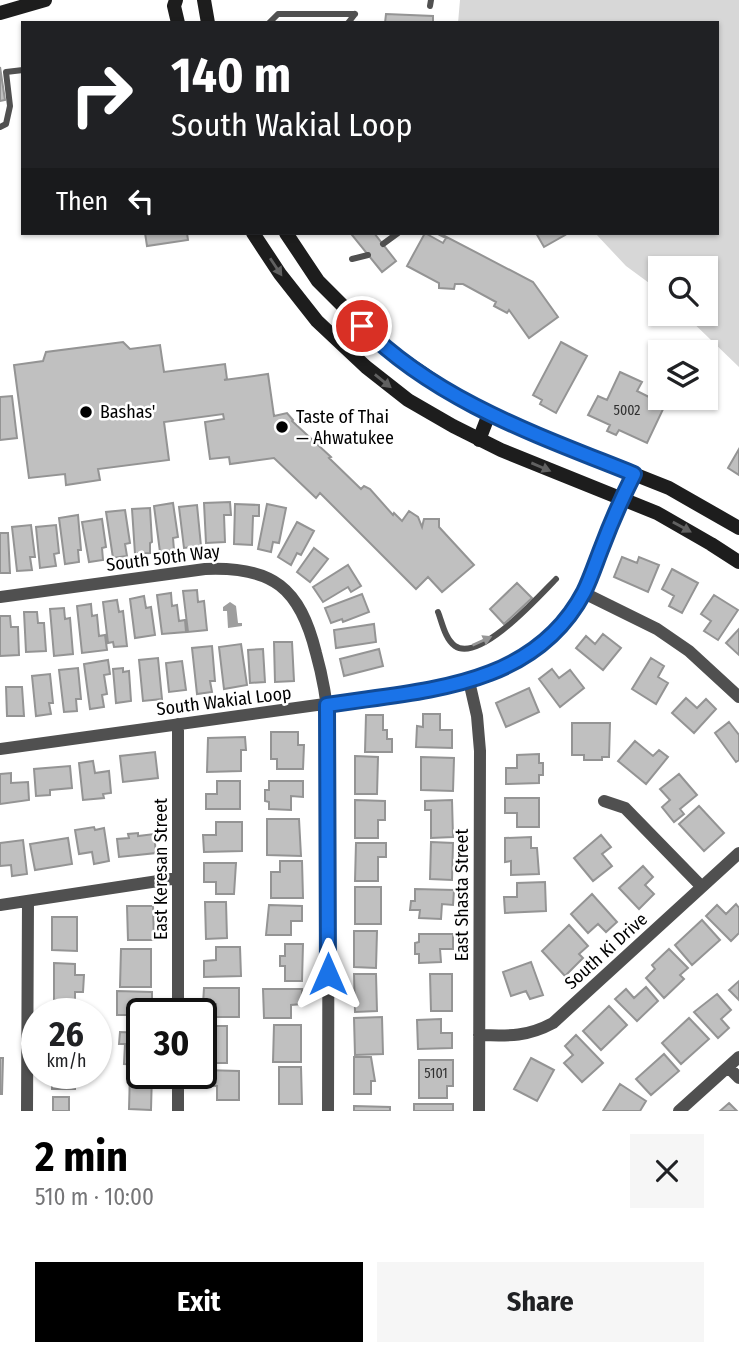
<!DOCTYPE html>
<meta charset="utf-8">
<style>
body{margin:0;font-family:"Fira Sans Condensed",sans-serif;background:#f6f6f6;color:#202124;height:100vh;display:flex;flex-direction:column;font-size:26px;white-space:nowrap}
*{box-sizing:border-box;margin:0}
p{font-size:23px;color:#757577}
.icon{flex:none;width:38px;height:38px;fill:none;stroke:currentColor;stroke-width:2;stroke-linecap:round;stroke-linejoin:round}
.map{position:relative;height:1111px;overflow:hidden}
.drawer{display:flex;flex-direction:column;background:#fff;flex:1}
.drawer>*{flex:none}
.hud{position:absolute;left:21px;top:21px;width:698px;height:214px;border-radius:0px;box-shadow:0 2px 5px #0004;background:#202124;color:#fff;overflow:hidden}
.tools{position:absolute;left:648px;top:256px;display:grid;gap:14px}
.tools a{display:grid;place-items:center;width:70px;height:70px;border-radius:0px;background:#fff;box-shadow:0 2px 5px #0004;font-size:35px}
.speed{position:absolute;left:21px;top:998px;display:flex;gap:14px;font-size:35px;font-weight:700;text-align:center}
.speed>*{display:grid;place-content:center;width:91px;height:91px;border-radius:50%;background:#fff;box-shadow:0 2px 5px #0004;line-height:1}
.speed small{font-size:18px;font-weight:400}
.speed .limit{border:4px solid #111;border-radius:10px;background:#fff;color:#111}
.pin{position:absolute;display:grid;place-items:center;width:60px;height:60px;color:#fff;margin:-30px;border:4px solid #fff;border-radius:50%;box-shadow:0 2px 7px #0007}
.me{position:absolute;width:77px;margin:-38px;rotate:0deg;stroke-linejoin:round;filter:drop-shadow(0 0 5px #0008)}
.turn{display:flex;align-items:center;gap:24px;height:147px;padding:0 35px;font-size:32px}
.turn .icon{width:91px;height:91px;stroke-width:2.5}
.turn b{display:block;font-size:49px;line-height:60px}
.then{display:flex;align-items:center;height:66px;padding:0 35px;background:#0003;gap:14px;font-size:26px}
.round{display:grid;place-items:center;flex:none;width:74px;height:74px;border-radius:0px;background:#f6f6f6}
.summary{display:flex;align-items:center;justify-content:space-between;height:119px;padding:0 35px}
h1{font-size:42px;font-weight:700;line-height:52px;color:#000}
.cta{display:flex;gap:14px;margin-top:auto;padding:14px 35px}
.cta a{flex:1;height:80px;border-radius:0px;background:#000;color:#fff;font-size:28px;font-weight:700;line-height:80px;text-align:center}
.cta a+a{background:#f6f6f6;color:#202124}
.map>svg:first-child{display:block}
.green{fill:#d7d7d7}
.water{fill:#9e9e9e}
.building{fill:#c0c0c0;stroke:#949494;stroke-width:2}
.lines{fill:none;stroke-linecap:round;stroke-linejoin:round}
.service{stroke:#505050;stroke-width:6}
.minor{stroke:#505050;stroke-width:12}
.secondary{stroke:#1d1d1d;stroke-width:14}
.oneway{fill:#616161}
.oneway2{fill:#969696}
.route-casing{stroke:#114b97;stroke-width:18}
.route{stroke:#1a73e8;stroke-width:12}
.poi-dot{fill:#000;stroke:#fff;stroke-width:2.5}
.labels{text-anchor:middle;dominant-baseline:central;stroke-width:5;stroke-linejoin:round;paint-order:stroke}
.number-label{font-size:14px;fill:#303030}
.poi-label{font-size:18px;fill:#000;stroke:#fff;text-anchor:start}
.street-label{font-size:18px;fill:#000;stroke:#fff}
</style>
<div class="map">
<svg width="739" height="1111" viewBox="0 0 739 1111">
<rect width="100%" height="100%" fill="#fff"/>
<path class="green" d="M460 0H739V367L683 313H705V268H660V291L626 266 595 233H718V23H458Z"/>
<path class="water" d="M230 602 236 606 238 623H242V626L228 628 227 611H223V607Z"/>
<path class="building" d="M386 14 433 16V23H385Z
M0 67 5 100 0 101Z
M145 233H187L188 240 147 246Z
M355 233H374L396 261 382 272 352 235Z
M425 233 443 243 446 238 436 233H439L533 282 558 317 529 338 509 310 507 313 494 306 496 302 463 284H455L454 289 439 288V283L407 266Z
M536 233H563L565 235 544 247Z
M123 342 130 349 160 345 164 372 225 364 227 379 224 380 268 374 274 416 287 413 293 420 292 421 331 457 329 458 361 489 364 486 370 489 393 515 394 513 402 521 409 511 418 517 422 527 424 519H439V527L474 565 442 592 428 577 416 589 320 493 316 498 274 458 230 464 229 457 210 459 205 422 224 419 223 414 164 422 169 460 98 469 100 480 66 485 65 474 29 478 14 365 43 361 46 352Z
M561 342 587 356 556 413 540 404 542 400 533 395Z
M620 372 642 382 637 391 665 405 647 443 619 430 616 435 607 431 610 425 588 415 598 396 607 400Z
M12 396 17 438 0 440V397Z
M739 449V475L728 468Z
M230 502 231 515H224L225 542 206 543 204 503Z
M173 503 178 537 173 538 174 550 160 552 154 506Z
M235 504 259 505V516H253L252 545 234 544Z
M267 504 286 508 279 543 273 542 271 552 258 549Z
M197 505 201 546 184 548 179 507Z
M150 508 152 542 150 543V553L135 554 132 509Z
M125 510 130 543 125 544 127 556 113 558 106 512Z
M78 515 81 550H78L79 562 65 564 59 518Z
M102 519 106 547 102 548 103 560 89 562 82 522Z
M297 522 314 531 301 555 297 553 291 565 278 557Z
M31 525 35 557H30L32 570 17 571 12 527Z
M56 525 59 553 54 554 56 566 40 568 36 527Z
M0 533H8L10 573H0Z
M314 548 328 559 310 582 297 572Z
M622 557 637 563 639 557 659 565 648 592 614 577Z
M348 565 361 586 351 592 348 587 323 602 313 587Z
M672 569 698 583 682 613 669 606 674 596 662 589Z
M517 583 532 598 504 624 490 609Z
M197 590 198 602 204 601 207 630 188 632 183 591Z
M171 593 172 606 177 605 179 621 185 620 186 632 162 634 157 595Z
M362 594 369 612 343 622 342 619 331 623 325 608Z
M714 595 738 610 718 640 704 631 711 621 701 614Z
M144 596 146 608 151 607 155 635 135 638 130 599Z
M117 600 119 612 123 611 127 646 114 647 113 642 108 643 103 602Z
M91 604 92 616 97 615 99 636 105 635 107 650 82 653 77 606Z
M64 608 65 619 70 618 73 654 54 656 50 609Z
M24 612H37L38 623H44L46 651 26 652Z
M0 616H10L11 627H18L19 655 0 656Z
M374 624 376 642 336 648 334 630Z
M739 629V655L726 643Z
M603 634 621 648 603 670 576 648 586 636 595 644Z
M274 642H292L294 681 275 682Z
M241 644 247 685 224 689 219 647Z
M212 646 215 681H210L212 692 197 694 192 648Z
M263 649 265 682 250 683 248 650Z
M379 649 383 666 344 676 340 659Z
M158 658 162 699 143 701 139 660Z
M651 658 664 666 658 677 668 683 656 704 632 689Z
M108 660 110 674 104 675 107 694 102 695 104 707 90 709 84 664Z
M182 661 186 690 169 692 166 663Z
M78 668 81 699H76L77 711 64 712 59 670Z
M123 668V672L129 671 131 701 116 703 113 669Z
M552 669 559 678 570 670 584 688 560 707 539 679Z
M50 674 53 703H49L51 714 36 716 32 676Z
M6 687H22L24 716H7Z
M529 688 539 712 506 727 496 703Z
M686 698 697 708 706 699 716 709 694 733 672 713Z
M423 714H440V730H452V748L416 747 417 726 423 727Z
M366 715H383V730H387V739H392V752H365Z
M729 722 739 735V760L736 762 715 733Z
M572 723H610L609 757H602V760H584V755H572Z
M271 732H298V745H304L303 769H277V759H271Z
M245 737 246 750H241V771L207 772 208 738Z
M635 741 653 756 659 750 668 757 646 784 618 761Z
M155 752 158 778 123 782 120 756Z
M539 754V763H543V775H539V783L506 784V768H517V755Z
M355 756 378 757 377 794H355Z
M421 757 454 758 453 791 421 790Z
M93 761 95 773 109 771 111 793 103 794 104 798 83 800 79 763Z
M70 766 72 788 50 790V795L36 796 34 769Z
M11 773V783L28 782 29 800 0 804V774Z
M679 774 697 795 680 809 684 814 674 822 662 807 670 800 660 789Z
M217 781H240V809H206V794H217Z
M269 781H303V797L291 796V810L269 809V802L265 801V790H269Z
M505 798H539V827H517V813H505Z
M355 800 385 801V820H378V838H355Z
M452 800 453 837 431 838V810H425V801Z
M699 806 724 833 704 851 679 824Z
M267 819H299L301 856 267 855Z
M216 822H242V851L204 852 203 835H216Z
M94 827 95 830 104 828 109 861 94 864 92 852 79 854 75 830Z
M138 833V836L154 834 156 853 119 857 117 839 129 838 128 834Z
M601 835 611 847 602 854 612 866 593 881 574 858Z
M531 837V848H537L539 874 511 875V861L505 862V838Z
M68 838 72 864 35 870 30 844Z
M23 840 27 874 12 876 11 865 0 866V843Z
M431 842 453 843 452 880 430 879Z
M356 843H386V857H378V881H355Z
M280 861H302L303 898H271V872H280Z
M204 863H236L234 894H216V882H204Z
M643 866 653 877 645 885 654 894 639 909 619 888Z
M545 882 546 911 505 913 504 897H517V883Z
M355 887H381V924H355Z
M415 889 454 890 453 905 442 904 441 919 419 918 420 910H410L411 901H415Z
M592 894 617 922 606 932 598 924 588 933 571 914Z
M205 902H226L227 938 206 939Z
M736 904 739 908V933L731 941 706 916 717 905 726 914Z
M269 905 302 906V921H291V935H266Z
M127 906H153L154 940H128Z
M52 917H77V951L52 950Z
M702 920 720 940 692 965 675 945Z
M569 925 588 946 579 954 583 958 565 976 542 951Z
M354 931H377L376 968 354 967Z
M419 934H453V949H440L441 962 419 963V954H415V943L419 942Z
M285 944H303L302 981H285V966H280V956H285Z
M216 947H240L241 976 204 977V961L216 960Z
M121 949H151V987H120Z
M669 949 688 968 680 975 684 979 664 998 646 978 655 969 652 965Z
M531 962 543 995 530 999 526 991 511 996 503 972Z
M54 963 75 964V975H84L83 992H75V1001L54 1000Z
M354 974H376L377 1011 355 1012Z
M430 974H452V1011H431Z
M739 981V1000L729 990Z
M646 987 658 1001 637 1021 615 999 626 989 634 998Z
M204 988H239V1017H215L216 1004H203Z
M263 989H302V1004L291 1005V1018H264Z
M117 991 152 992V1013H142V1028L135 1027V1015H117Z
M717 994 731 1010 721 1019 729 1028 718 1038 694 1012Z
M78 1006V1013H52V1007Z
M609 1006 627 1025 601 1050 583 1031Z
M382 1017 383 1054 355 1055 354 1018Z
M689 1018 709 1039 681 1064 662 1043Z
M441 1019V1033H452V1048L418 1049 417 1020Z
M274 1025H301V1062H273Z
M204 1026H227V1063H204Z
M120 1032 142 1033V1065L124 1064 125 1044H119Z
M576 1035 603 1063 582 1082 564 1063 573 1055 565 1046Z
M664 1054 679 1071 651 1095 636 1079Z
M354 1057H371L375 1081H371V1094H354Z
M0 1058H3L2 1094H0Z
M531 1058 554 1070 537 1101 514 1089Z
M419 1060H453V1086H447V1098H419Z
M279 1067H301L302 1104H279Z
M204 1070 239 1071V1100H217V1086L203 1085Z
M130 1072 152 1073 151 1110 129 1109Z
M52 1073H80L81 1079H75V1089H52Z
M620 1084 646 1101 640 1111H603Z
M53 1097H69V1111H53Z
M729 1103 737 1111H720Z
M414 1104H453V1111H414Z
M354 1106 390 1107V1111H354Z"/>
<g class="lines">
<path class="service" d="M430 6 431 0
M269 23 278 14H355
M348 23 355 14
M0 127 6 124 10 106 6 72 23 70
M383 244 398 233
M352 259 368 255
M438 612C442 622 445 639 455 646 480 663 540 595 556 579"/>
<path class="minor" d="M584 593 657 629 689 651 739 697
M0 597 205 569C273 566 300 588 316 653 323 678 327 701 329 727L328 1111
M469 681 477 716 480 751 479 1111
M0 749 447 687C471 680 495 674 518 662 586 624 602 539 634 474
M604 801 625 808 702 887
M0 905 178 878
M178 1013V724
M479 1035C509 1036 527 1037 553 1023L739 853
M728 1067 739 1078
M27 1111 28 901
M178 1111V1073
M679 1111 739 1057"/>
<path class="secondary" d="M176 0 174 6 178 23
M204 0 208 23
M0 13 45 0
M253 233 280 274 317 321 366 367 408 400 453 426 501 450 657 513 711 544 739 562
M286 233 318 281 384 347 462 400 543 438 669 488 739 528
M479 440 489 414"/>
</g>
<defs><path id="oneway-solid" d="M-6-.8H1V-3.2L6.5 0L1 3.2V.8H-6Z" transform="scale(1.75)"/></defs>
<g class="oneway">
<use href="#oneway-solid" transform="translate(276 267) rotate(56)"/>
<use href="#oneway-solid" transform="translate(383 381) rotate(39)"/>
<use href="#oneway-solid" transform="translate(541 467) rotate(23)"/>
<use href="#oneway-solid" transform="translate(682 527) rotate(29)"/>
</g>
<use class="oneway2" href="#oneway-solid" transform="translate(482 641) rotate(-24)"/>
<g class="lines">
<g class="route-casing">
<path id="route" d="M328 974 327 705C422 690 533 689 584 592 591 578 596 562 602 547 611 523 622 498 634 474 537 435 437 401 362 326"/>
</g>
<use href="#route" class="route"/>
</g>
<g class="poi-dot">
<circle cx="86" cy="412" r="7"/>
<circle cx="282" cy="427" r="7"/>
</g>
<g class="labels">
<g class="number-label">
<text x="627" y="410">5002</text>
<text x="436" y="1073">5101</text>
</g>
<g class="poi-label">
<text x="100" y="412">Bashas'</text>
<text x="296" y="417">Taste of Thai<tspan x="296" dy="21">— Ahwatukee</tspan></text>
</g>
<g class="street-label">
<text transform="translate(163 558) rotate(-7)">South 50th Way</text>
<text transform="translate(224 701) rotate(-7)">South Wakial Loop</text>
<text transform="translate(161 869) rotate(-90)">East Keresan Street</text>
<text transform="translate(462 895) rotate(-90)">East Shasta Street</text>
<text transform="translate(606 951) rotate(-42)">South Ki Drive</text>
</g>
</g>
</svg>
<div class="tools">
<a><svg class="icon" aria-label="search" viewBox="0 0 24 24"><circle cx="10" cy="10" r="6"/><path d="M15 15l6 6"/></svg></a>
<a><svg class="icon" aria-label="layers" viewBox="0 0 24 24"><path d="M12 4l9 5-9 5-9-5zM3 14l9 5 9-5"/></svg></a>
</div>
<div class="speed"><div>26<small>km/h</small></div><div class="limit">30</div></div>
<div class="pin" style="left:362px;top:326px;background:#d93025"><svg class="icon" aria-label="arrive" viewBox="0 0 24 24"><path d="M6 21V4h12l-3 4 3 4H6"/></svg></div>
<svg class="me" style="left:328px;top:974px" viewBox="-20 -20 40 40"><path d="M0-17L14 15 0 8-14 15z" fill="#1a73e8" stroke="#fff" stroke-width="4"/></svg>
<div class="hud">
<div class="turn"><svg class="icon" aria-label="right" viewBox="0 0 24 24"><path d="M7 20v-9h11M14 6l5 5-5 5"/></svg><div><b>140 m</b>South Wakial Loop</div></div>
<div class="then">Then<svg class="icon" aria-label="left" viewBox="0 0 24 24"><path d="M17 20v-9H6M10 6l-5 5 5 5"/></svg></div>
</div>
</div>
<section class="drawer">
<div class="summary"><div><h1>2 min</h1><p>510 m · 10:00</p></div><a class="round"><svg class="icon" aria-label="close" viewBox="0 0 24 24"><path d="M6 6l12 12M18 6L6 18"/></svg></a></div>
<div class="cta"><a>Exit</a><a>Share</a></div>
</section>
